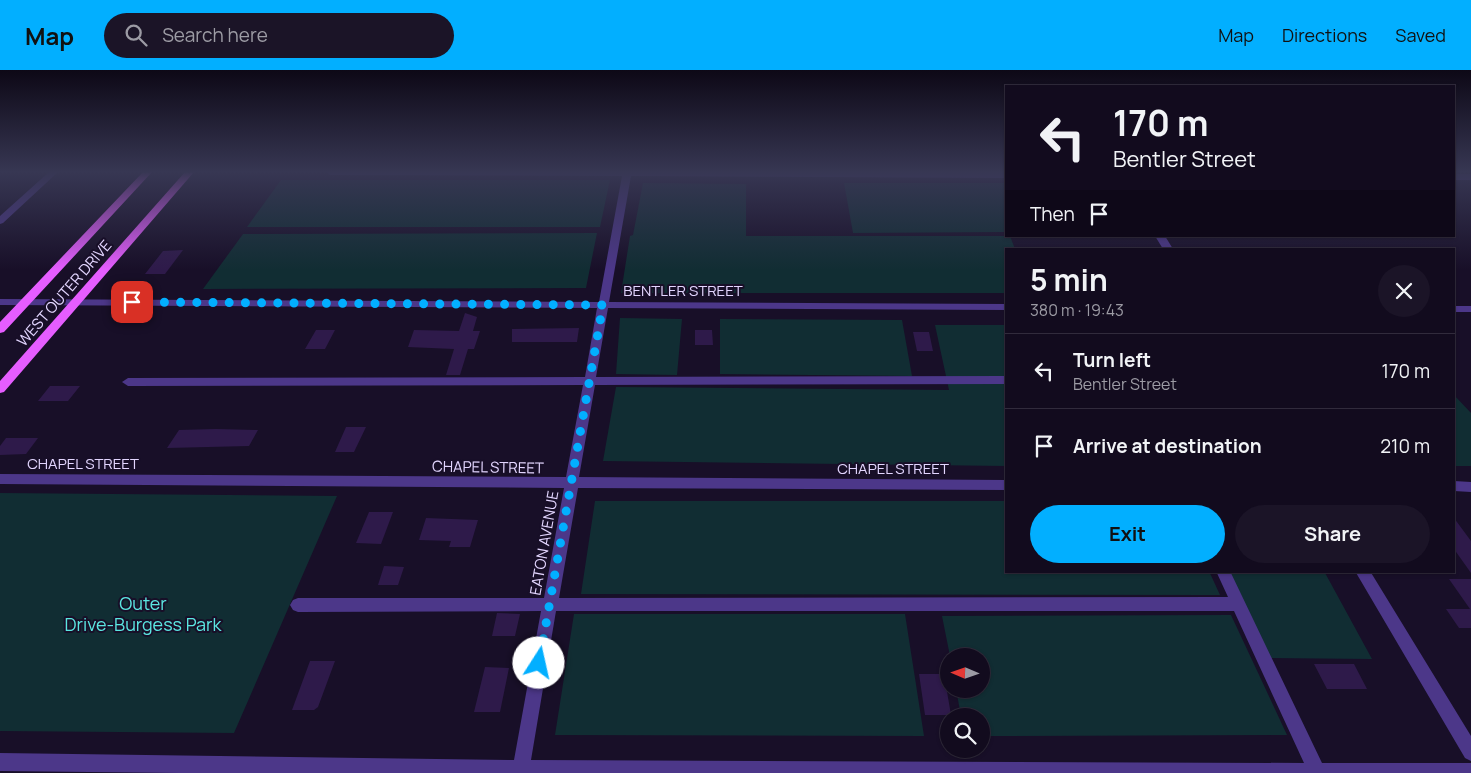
<!DOCTYPE html>
<meta charset="utf-8">
<style>
body{margin:0;font-family:Manrope,sans-serif;background:#1b1427;color:#f1f3f6;height:100vh;display:flex;flex-direction:column;font-size:19px;white-space:nowrap}
*{box-sizing:border-box;margin:0}
p{font-size:16px;color:#9c9ba4}
.icon{flex:none;width:28px;height:28px;fill:none;stroke:currentColor;stroke-width:2;stroke-linecap:round;stroke-linejoin:round}
.map{position:relative;flex:1;overflow:hidden}
.panel{position:absolute;left:1005px;top:178px;width:450px;height:325px;display:flex;flex-direction:column;background:#120b1e;border-radius:0px;box-shadow:0 1px 4px #0004,0 0 0 1px #312b3c}
.panel>*{flex:none}
.banner{position:absolute;left:1005px;top:15px;width:450px;height:152px;border-radius:0px;box-shadow:0 1px 4px #0004,0 0 0 1px #312b3c;background:#120b1e;color:#f1f3f6;overflow:hidden}
.needle{width:32px;rotate:272deg}
.fabs{position:absolute;left:940px;top:578px;display:grid;gap:10px}
.fabs a{display:grid;place-items:center;width:50px;height:50px;border-radius:50%;background:#120b1e;box-shadow:0 1px 4px #0004,0 0 0 1px #312b3c;font-size:25px}
.pin{position:absolute;display:grid;place-items:center;width:42px;height:42px;color:#fff;margin:-21px;border-radius:10px;box-shadow:0 2px 8px #0006}
.me{position:absolute;width:55px;margin:-28px;rotate:10deg;stroke-linejoin:round;filter:drop-shadow(0 0 4px #0008)}
.turn{display:flex;align-items:center;gap:18px;height:105px;padding:0 25px;font-size:22px}
.turn .icon{width:65px;height:65px;stroke-width:2.5}
.turn b{display:block;font-size:35px;line-height:42px}
.then{display:flex;align-items:center;height:48px;padding:0 25px;background:#0003;gap:10px;font-size:19px}
.round{display:grid;place-items:center;flex:none;width:52px;height:52px;border-radius:26px;background:#1b1427}
.head{display:flex;align-items:center;justify-content:space-between;height:85px;padding:0 25px}
h1{font-size:30px;font-weight:700;line-height:38px}
.button{display:flex;gap:10px;margin-top:auto;padding:10px 25px}
.button a{flex:1;height:58px;border-radius:30px;background:#02afff;color:#111;font-size:20px;font-weight:700;line-height:58px;text-align:center}
.button a+a{background:#1b1427;color:#f1f3f6}
ul{padding:0;list-style:none}
li{display:flex;align-items:center;gap:15px;height:75px;padding:0 25px;border-top:1px solid #312b3c}
li div{flex:1}
li b{display:block;font-size:19px}
li em{font-style:normal}
header{display:flex;align-items:center;gap:30px;box-sizing:border-box;height:70px;padding:0 25px;background:#02afff;color:#111}
header strong{font-size:24px}
nav{display:flex;gap:28px;margin-inline-start:auto;font-size:18px}
.search{width:350px;height:45px;background:#1b1427;display:flex;align-items:center;gap:12px;box-sizing:border-box;padding:0 18px;border-radius:28px;color:#9c9ba4;font-size:19px}
.map>svg:first-child{display:block}
.green{fill:#112d33}
.building{fill:#2e1a4a}
.lines{fill:none;stroke-linecap:round;stroke-linejoin:round}
.minor{fill:#4c3789;fill-rule:evenodd}
.major{fill:#e55dff;fill-rule:evenodd}
.route{stroke:#02afff;stroke-width:9;stroke-dasharray:0 16.2}
.labels{text-anchor:middle;dominant-baseline:central;stroke-width:4;stroke-linejoin:round;paint-order:stroke}
.street-label{font-size:15px;fill:#e3d6ff;stroke:#180f28}
.near-park-label{font-size:18px;fill:#5be6e1;stroke:#180f28}
</style>
<header>
<strong>Map</strong>
<div class="search"><svg class="icon" aria-label="search" viewBox="0 0 24 24"><circle cx="10" cy="10" r="6"/><path d="M15 15l6 6"/></svg>Search here</div>
<nav><a>Map</a><a>Directions</a><a>Saved</a></nav>
</header>
<div class="map">
<svg width="1471" height="703" viewBox="0 0 1471 703">
<rect width="100%" height="100%" fill="#180f28"/>
<path class="green" d="M281 110H610L600 157H247Z
M643 113 746 114V166H1010L1015 179H1006V223H621L630 166 633 165Z
M844 113H1006V162L853 163Z
M597 163 586 218 203 219 243 164Z
M620 248 682 249 677 305 616 304Z
M720 249 902 250 912 306 720 304Z
M935 255H1006V396L603 391 616 317 949 320Z
M1454 325 1471 343V396H1454Z
M0 423 337 426 234 663 0 661Z
M595 431H1006V501H1209L1220 525 581 524Z
M1229 501H1324L1372 589 1270 588Z
M574 544H905L924 666 555 665Z
M1231 545 1287 665 981 666V646H961L956 619H981V586H950L942 546Z"/>
<path class="building" d="M183 180 165 204H145L163 181Z
M465 243 477 247 473 261H480L474 279H468L460 305H446L454 279 408 277 414 260 459 261Z
M579 258 577 272H512V259Z
M316 260H335L325 279H305Z
M695 260H712L713 275H695Z
M913 262H929L933 281H917Z
M50 316H80L68 331H38Z
M346 357H366L354 382H335Z
M216 359 258 360 249 376 167 378 179 360Z
M6 368H38L26 384 0 385V376Z
M369 442H393L381 474 356 473Z
M426 448 478 450 470 477H449L451 471 419 470Z
M1454 448 1471 471V503L1454 479Z
M384 496 404 497 398 515H378Z
M1449 509H1471V558H1459L1446 539H1470Z
M497 543 520 544 515 566H492Z
M310 591H335L318 637 314 640H292Z
M1314 594H1354L1367 619H1327Z
M485 597 509 598 500 642H474Z
M919 604H944L951 645H925Z"/>
<g class="lines">
<path class="minor" d="M49 102H58L3 153 0 154V146Z
M326 102H1006V108L631 106 609 232 1006 234V240L608 238 596 307 1006 306V314L595 315 579 407 1006 410V420L578 418 559 528 1228 527 1216 501H1230L1322 693H1471V703H178L0 701V683L514 690 541 541 298 542 293 540 290 535 293 530 298 528H544L564 418 0 414V404L566 407 583 315 128 316 122 312 128 308 585 307 597 238 0 235V229L599 232 622 106 330 105ZM556 541H1234L1304 693 531 690Z
M1454 104H1471V110H1454Z
M1155 166H1165L1173 179H1163Z
M1454 236H1471V242H1454Z
M1454 411 1471 412V422L1454 421Z
M1355 501H1370L1471 666V691L1465 688Z"/>
<path class="major" d="M143 102H152L4 262 0 263V252Z
M185 102H194L4 322 0 323V311Z"/>
</g>
<linearGradient id="sky" x2="0" y2="1"><stop stop-color="#0d0816"/><stop offset="0.51" stop-color="#373753"/><stop offset="1" stop-color="#373753" stop-opacity="0"/></linearGradient>
<rect width="1471" height="200" fill="url(#sky)"/>
<g class="lines">
<path class="route" d="M132 232 603 235 539 593"/>
</g>
<g class="labels">
<g class="street-label">
<text x="683" y="220">BENTLER STREET</text>
<text transform="translate(64 223) rotate(-49)">WEST OUTER DRIVE</text>
<text x="83" y="393">CHAPEL STREET</text>
<text transform="translate(488 397) rotate(1)">CHAPEL STREET</text>
<text x="893" y="398">CHAPEL STREET</text>
<text transform="translate(544 473) rotate(-80)">EATON AVENUE</text>
</g>
<g class="near-park-label">
<text x="143" y="533">Outer<tspan x="143" dy="21">Drive-Burgess Park</tspan></text>
</g>
</g>
</svg>
<div class="fabs">
<a><svg class="needle" viewBox="-14 -14 28 28"><path d="M0-13l5 13h-10z" fill="#e53935"/><path d="M0 13l5-13h-10z" fill="#9c9ba4"/></svg></a>
<a><svg class="icon" aria-label="search" viewBox="0 0 24 24"><circle cx="10" cy="10" r="6"/><path d="M15 15l6 6"/></svg></a>
</div>
<div class="pin" style="left:132px;top:232px;background:#d93025"><svg class="icon" aria-label="arrive" viewBox="0 0 24 24"><path d="M6 21V4h12l-3 4 3 4H6"/></svg></div>
<svg class="me" style="left:539px;top:593px" viewBox="-20 -20 40 40"><circle r="19" fill="#fff"/><path d="M0-13L10 11 0 6-10 11z" fill="#02afff"/></svg>
<div class="banner">
<div class="turn"><svg class="icon" aria-label="left" viewBox="0 0 24 24"><path d="M17 20v-9H6M10 6l-5 5 5 5"/></svg><div><b>170 m</b>Bentler Street</div></div>
<div class="then">Then<svg class="icon" aria-label="arrive" viewBox="0 0 24 24"><path d="M6 21V4h12l-3 4 3 4H6"/></svg></div>
</div>
<section class="panel">
<div class="head"><div><h1>5 min</h1><p>380 m · 19:43</p></div><a class="round"><svg class="icon" aria-label="close" viewBox="0 0 24 24"><path d="M6 6l12 12M18 6L6 18"/></svg></a></div>
<ul>
<li><svg class="icon" aria-label="left" viewBox="0 0 24 24"><path d="M17 20v-9H6M10 6l-5 5 5 5"/></svg><div><b>Turn left</b><p>Bentler Street</p></div><em>170 m</em></li>
<li><svg class="icon" aria-label="arrive" viewBox="0 0 24 24"><path d="M6 21V4h12l-3 4 3 4H6"/></svg><div><b>Arrive at destination</b></div><em>210 m</em></li>
</ul>
<div class="button"><a>Exit</a><a>Share</a></div>
</section>
</div>
